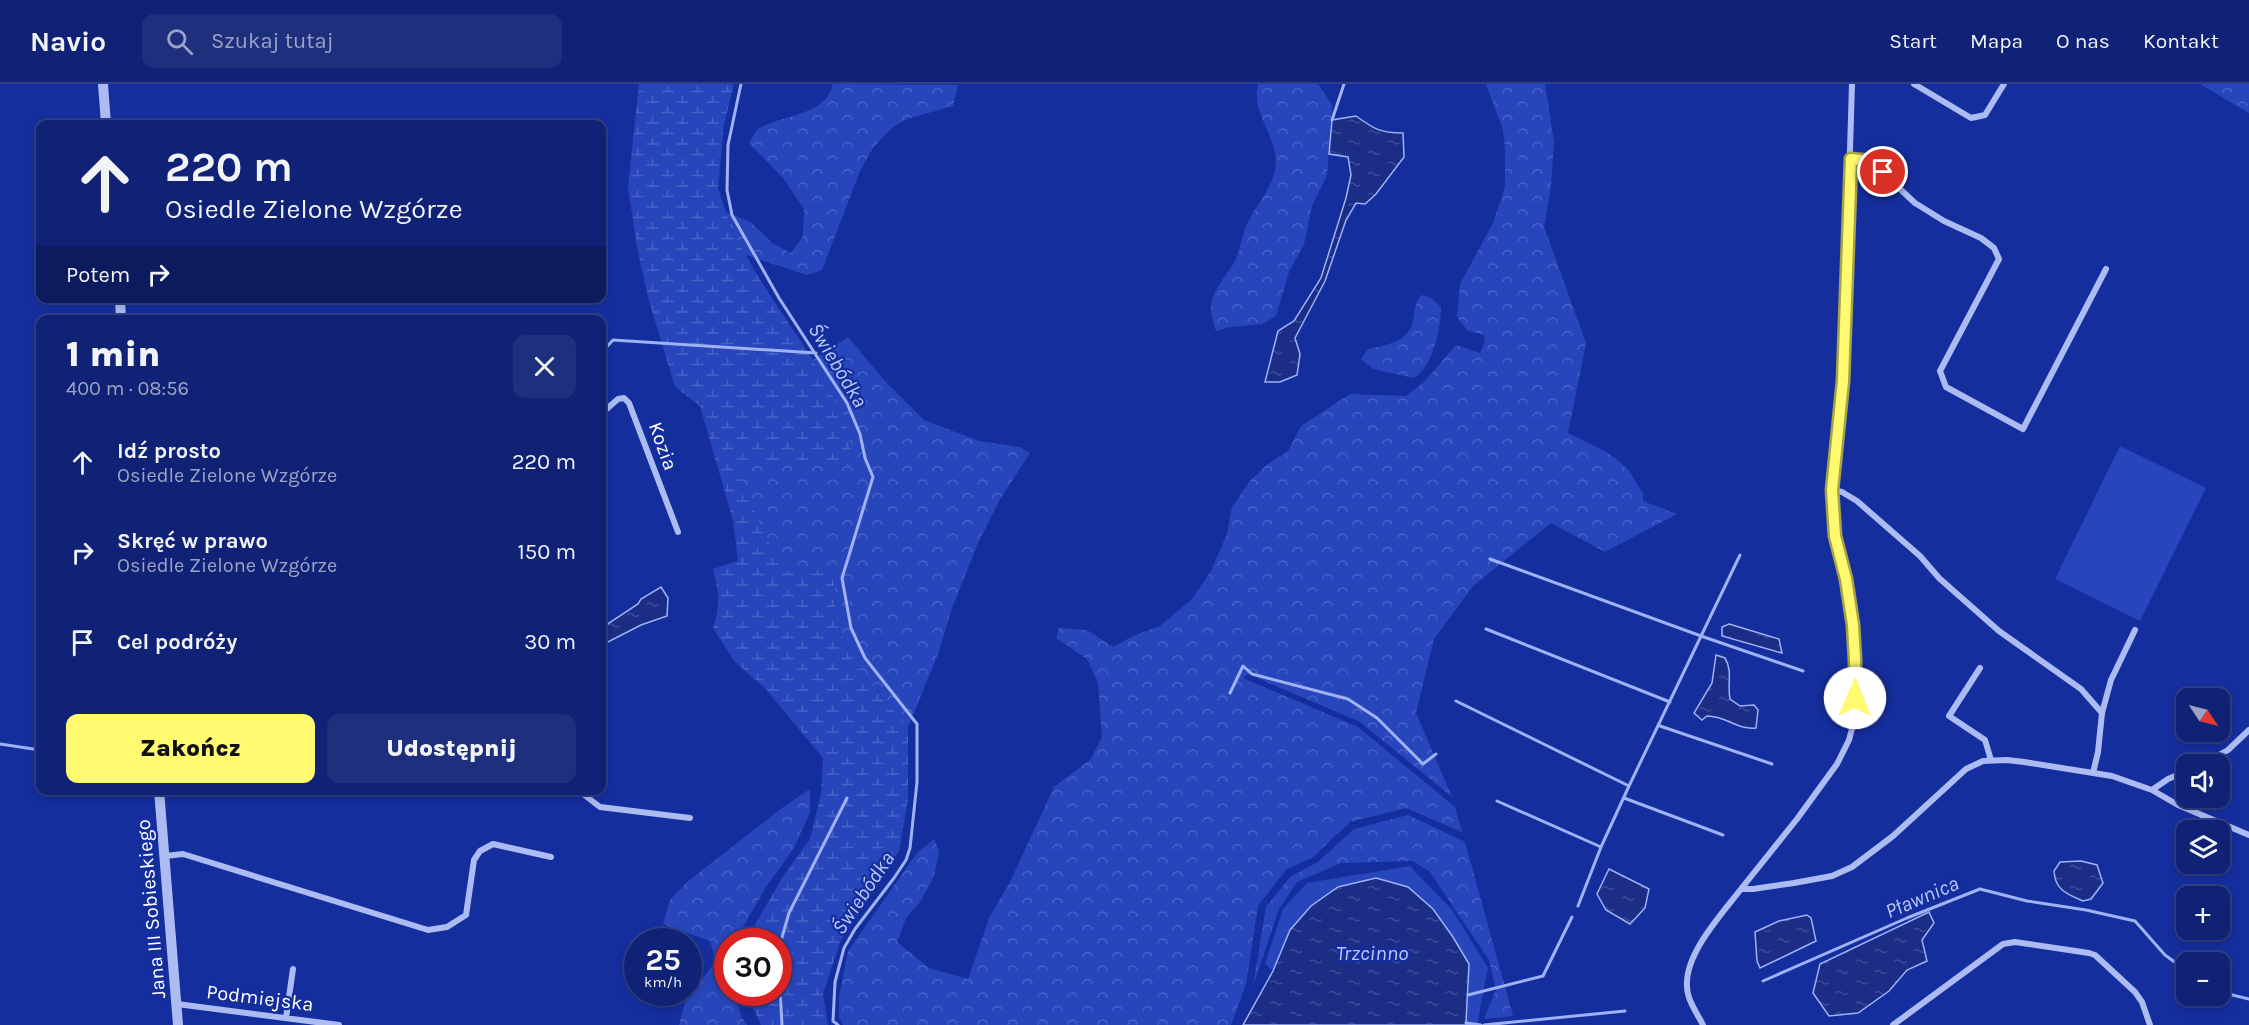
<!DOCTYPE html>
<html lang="pl">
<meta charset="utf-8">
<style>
body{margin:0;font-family:Karla,sans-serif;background:#1e2f7e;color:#f1f3f6;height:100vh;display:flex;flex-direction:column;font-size:22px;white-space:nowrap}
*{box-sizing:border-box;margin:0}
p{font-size:20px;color:#9ca4c5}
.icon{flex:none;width:33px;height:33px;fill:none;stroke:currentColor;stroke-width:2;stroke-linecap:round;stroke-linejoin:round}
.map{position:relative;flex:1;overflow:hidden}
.details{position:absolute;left:36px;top:231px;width:570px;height:480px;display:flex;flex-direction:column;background:#102276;border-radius:12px;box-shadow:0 3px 9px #0003,0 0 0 2px #303f88}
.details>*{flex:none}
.banner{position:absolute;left:36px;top:36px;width:570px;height:183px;border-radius:12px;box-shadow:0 3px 9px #0003,0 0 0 2px #303f88;background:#102276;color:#f1f3f6;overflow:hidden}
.needle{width:39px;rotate:125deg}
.controls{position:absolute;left:2176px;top:604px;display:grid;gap:12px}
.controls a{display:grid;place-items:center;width:54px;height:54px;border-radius:12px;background:#102276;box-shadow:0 3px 9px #0003,0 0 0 2px #303f88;font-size:30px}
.speed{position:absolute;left:624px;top:844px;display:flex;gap:12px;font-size:30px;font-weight:700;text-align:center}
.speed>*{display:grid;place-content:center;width:78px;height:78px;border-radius:50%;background:#102276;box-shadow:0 3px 9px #0003,0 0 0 2px #303f88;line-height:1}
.speed small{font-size:15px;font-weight:400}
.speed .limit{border:9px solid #d22;background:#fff;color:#111}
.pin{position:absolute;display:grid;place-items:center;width:51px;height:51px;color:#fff;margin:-26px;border:3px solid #fff;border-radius:50%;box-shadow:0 2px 6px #0007}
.me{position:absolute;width:66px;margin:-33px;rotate:1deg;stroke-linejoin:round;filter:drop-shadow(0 0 4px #0008)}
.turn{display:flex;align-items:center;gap:21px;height:126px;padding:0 30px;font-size:27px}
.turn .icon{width:78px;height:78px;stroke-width:2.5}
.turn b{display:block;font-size:42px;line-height:51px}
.then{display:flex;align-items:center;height:57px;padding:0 30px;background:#0003;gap:12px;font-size:22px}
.round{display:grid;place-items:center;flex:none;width:63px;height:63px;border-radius:12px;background:#1e2f7e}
.summary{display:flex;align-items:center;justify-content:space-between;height:102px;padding:0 30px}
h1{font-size:36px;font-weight:800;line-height:45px}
.action{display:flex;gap:12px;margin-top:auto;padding:12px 30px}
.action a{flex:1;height:69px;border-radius:12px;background:#fffa6f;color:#111;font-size:24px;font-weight:800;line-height:69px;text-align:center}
.action a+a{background:#1e2f7e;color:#f1f3f6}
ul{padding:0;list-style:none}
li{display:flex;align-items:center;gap:18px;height:90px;padding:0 30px}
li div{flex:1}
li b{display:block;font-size:22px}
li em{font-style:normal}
header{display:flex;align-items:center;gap:36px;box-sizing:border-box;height:84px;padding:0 30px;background:#102276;border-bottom:2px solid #303f88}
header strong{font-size:28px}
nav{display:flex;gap:33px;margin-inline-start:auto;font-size:21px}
.search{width:420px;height:54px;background:#1e2f7e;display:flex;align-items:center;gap:15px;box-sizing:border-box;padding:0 21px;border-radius:12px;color:#9ca4c5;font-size:22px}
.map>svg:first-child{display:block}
.grass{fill:#2846bc}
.forest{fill:url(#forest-crowns)}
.wetland{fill:url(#wetland-marsh)}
.water{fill:url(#water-ripples);stroke:#9fb2f6;stroke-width:1.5}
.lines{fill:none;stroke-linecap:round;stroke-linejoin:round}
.stream{stroke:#9fb2f6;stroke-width:3}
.minor{stroke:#adbbf3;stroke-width:6}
.tertiary{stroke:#adbbf3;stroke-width:10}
.route-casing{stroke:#a6a248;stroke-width:15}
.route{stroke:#fffa6f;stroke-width:10}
.labels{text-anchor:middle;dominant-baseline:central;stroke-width:4.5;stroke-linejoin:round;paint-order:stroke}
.street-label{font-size:20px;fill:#fff;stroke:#152e9e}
.water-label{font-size:21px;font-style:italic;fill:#bac7fa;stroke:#152e9e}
</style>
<header>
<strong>Navio</strong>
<div class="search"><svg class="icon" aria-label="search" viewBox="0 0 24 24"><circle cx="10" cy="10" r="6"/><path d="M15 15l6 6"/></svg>Szukaj tutaj</div>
<nav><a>Start</a><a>Mapa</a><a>O nas</a><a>Kontakt</a></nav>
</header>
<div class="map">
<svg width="2249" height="941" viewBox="0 0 2249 941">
<defs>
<pattern id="forest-crowns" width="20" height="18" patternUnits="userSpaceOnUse" patternTransform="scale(1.5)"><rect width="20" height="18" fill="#2846bc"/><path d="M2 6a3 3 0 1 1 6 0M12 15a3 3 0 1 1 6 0" fill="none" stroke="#4862c6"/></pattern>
<pattern id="wetland-marsh" width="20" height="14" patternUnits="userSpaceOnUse" patternTransform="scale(1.5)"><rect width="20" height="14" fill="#2846bc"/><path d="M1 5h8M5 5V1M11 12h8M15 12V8" fill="none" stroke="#4862c6"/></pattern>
<pattern id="water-ripples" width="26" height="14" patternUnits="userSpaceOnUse" patternTransform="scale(1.5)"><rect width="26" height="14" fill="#1b2d85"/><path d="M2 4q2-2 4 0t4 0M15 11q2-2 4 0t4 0" fill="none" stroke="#3d4c97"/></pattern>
</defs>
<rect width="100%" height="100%" fill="#152e9e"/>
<path class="grass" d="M2120 362 2206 404 2140 537 2055 495Z
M1410 782 1452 826 1488 884 1477 941H1468L1466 939 1469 900 1290 846 1273 887 1265 880 1283 825 1307 799Z"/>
<path class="forest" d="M833 0 958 1 953 22 907 35 890 45 873 64 860 87 822 186 807 191 746 171 733 149 726 128 752 139 772 159 791 169 803 152 804 125 783 94 749 59C752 54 755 46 760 44 784 30 826 32 833 0Z
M1258 0H1318L1332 21 1327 91 1312 122 1304 160 1289 188 1276 232 1262 240 1230 243 1216 247C1214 240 1211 232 1211 224 1211 208 1226 192 1234 179 1241 167 1241 152 1247 140 1254 125 1266 112 1272 96 1287 58 1250 36 1258 0Z
M1486 0H1545L1554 58 1551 102 1544 143 1586 259 1568 349C1589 360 1612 367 1628 386 1634 393 1637 402 1643 409V417L1677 430 1605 468 1551 439 1473 502 1434 555 1416 629 1452 713 1360 638 1248 590 1243 594 1358 643 1455 723 1462 748 1406 724 1350 738 1313 773 1286 786 1258 822 1246 900 1231 941H843L839 933V913L848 867 917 769 934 755 939 767 934 792 920 818 906 834 897 858 929 884 968 895 990 832 1010 798 1054 703 1091 675 1102 653 1098 599 1087 575 1056 554 1059 544 1087 546 1113 563 1135 551 1160 542 1193 514 1212 485 1227 450 1232 423 1250 397 1268 380 1288 367 1301 342 1350 310 1406 312 1423 299 1456 261 1480 269 1485 258 1484 251 1467 246 1457 233 1460 200 1493 139 1505 103V62L1503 46Z
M2200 0H2249V29L2205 3Z
M1422 211 1431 214 1441 223C1441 244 1433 282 1414 294L1373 285 1361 275 1368 265C1386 261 1409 258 1413 237 1415 226 1414 219 1422 211Z
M848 253 883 295 924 336 979 357 1020 363 1030 369 999 417 978 459 952 524 938 570 908 643 853 579 837 539 833 486 782 487 729 374 854 382 845 334 813 276Z
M810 705V728L794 764 766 803 743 843 737 858H728V909H735L741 932 747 941H679L689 903 703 894 716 877 710 857 663 840 670 816 687 798 782 724Z
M1408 731 1465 758 1513 932 1484 935 1496 906 1489 876 1430 788 1413 777 1341 779 1297 798 1279 825 1253 902 1266 823 1290 793 1318 778 1354 745Z"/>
<path class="wetland" d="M639 0H734L724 40 718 105 733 149 762 199 813 276 845 334 854 382 730 375 782 487 833 486 837 539 853 579 908 643V715L899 767 841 856 823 910 828 941H761L746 909H778V858H745L782 794 810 755 821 710 823 674 765 604 735 578 713 544C721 520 719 509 713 485L738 477 733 436 700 322 675 303 648 213 637 163 628 103Z"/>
<path class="water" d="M1356 32C1374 45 1380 49 1403 49L1404 73 1376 110 1365 120 1356 119 1346 136 1325 197 1295 254 1300 270 1297 291 1280 298H1265L1278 247 1294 237 1321 194 1346 114 1351 91 1348 73 1329 70 1332 36Z
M661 503 668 514 667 532 641 541 602 561V548L606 541 638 520 641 515Z
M1729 540 1779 555 1782 569 1722 552V543Z
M1716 571 1725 574C1733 587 1727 601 1730 615L1740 622 1754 621 1758 626 1756 644C1736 646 1727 632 1707 632L1702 636 1694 629 1712 599Z
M2081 777 2097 781 2103 799 2091 815 2083 817C2067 810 2055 806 2054 787L2060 778Z
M1609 785 1649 805 1645 824 1630 840 1606 826 1597 810Z
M1376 794 1408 803 1433 825 1453 853 1469 880 1466 938 1468 941H1243L1273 887 1290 846 1311 822 1338 803Z
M1929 828 1934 839 1922 856 1927 877 1907 886 1889 907 1858 929 1829 932 1813 909 1820 880Z
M1807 831 1811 834 1816 857 1760 884 1757 877 1755 848 1779 837Z"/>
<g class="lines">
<path class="stream" d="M741 0 728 61 727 106 732 131 779 214 847 319 860 350 865 374 873 393 842 494 851 544 865 574 917 640V698L910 764 906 776 894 794 855 845 844 864 835 898 833 937 838 941
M1332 36 1344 0
M602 268 613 256 816 269
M1490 475 1701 552 1803 587
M1486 545 1670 618
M1230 609 1243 582 1252 590 1348 615 1377 634 1423 680 1436 670
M1456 617 1629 702
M1660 642 1772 680
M0 660 40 666
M1624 714 1723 751
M1497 717 1601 763
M1578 822 1601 763 1629 702 1740 471
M778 867 789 829 847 714
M778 868 782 941
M1763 897 1907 834 1980 805 2027 817 2086 826 2135 837 2165 871 2187 887
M2220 908 2249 915
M1468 911 1543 892 1572 833
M1466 939 1481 941
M1484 941 1625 927"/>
<path class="minor" d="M1914 0 1971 34 1985 31 2004 0
M1850 75 1870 77 1915 119 1944 137 1981 154 1994 164 1999 175 1940 287 1946 303 2023 345 2106 185
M602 329 618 315 624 314 629 319 678 448
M1832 406 1842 408 1857 417 1920 472 1939 494 1999 547 2081 605 2102 629 2098 668 2093 689
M1980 584 1949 632 1985 656 1991 676
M2102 629 2111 596 2135 546
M2201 681 2228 666 2249 646
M578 706 600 723 690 734
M2152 706 2178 721 2249 751
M165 772 183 770 428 846 447 843 466 831 474 776 480 767 493 760 551 773
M1741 805 1797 735 1837 680 1849 656 1854 637 1855 576 1853 547 1846 495 1835 452 1832 406 1843 297 1852 0
M177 920 339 941
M286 934 293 885
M1703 941C1697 929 1687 916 1687 902 1685 869 1722 830 1741 805H1753L1794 799 1832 792 1852 783 1893 752 1966 685 1983 677 2007 676 2024 678 2112 692 2152 706 2168 695 2187 687
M1893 941 2003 860 2015 858 2089 869 2095 871 2135 908 2142 918 2150 941"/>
<path class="tertiary" d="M103 0 106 40
M120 214 121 236
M159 706 178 941"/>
</g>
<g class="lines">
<g class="route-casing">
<path id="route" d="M1855 614V576L1853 541 1846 495 1835 452 1832 406 1843 297 1851 75 1870 77 1883 88"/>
</g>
<use href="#route" class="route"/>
</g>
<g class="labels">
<g class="street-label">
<text transform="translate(663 362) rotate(70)">Kozia</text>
<text transform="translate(151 825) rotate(-95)">Jana III Sobieskiego</text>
<text transform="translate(260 914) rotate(7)">Podmiejska</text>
</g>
<g class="water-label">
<text transform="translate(838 281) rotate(59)">Świebódka</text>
<text transform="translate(863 809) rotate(-56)">Świebódka</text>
<text transform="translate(1922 813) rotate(-23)">Pławnica</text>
<text x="1372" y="869">Trzcinno</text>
</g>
</g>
</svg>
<div class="controls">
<a><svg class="needle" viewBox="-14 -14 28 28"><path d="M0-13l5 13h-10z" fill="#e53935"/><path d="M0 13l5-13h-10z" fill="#9ca4c5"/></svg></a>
<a><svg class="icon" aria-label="sound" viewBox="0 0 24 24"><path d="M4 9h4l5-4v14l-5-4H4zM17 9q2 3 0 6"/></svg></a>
<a><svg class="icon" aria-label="layers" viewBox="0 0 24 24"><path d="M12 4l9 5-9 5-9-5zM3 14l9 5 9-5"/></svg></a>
<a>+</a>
<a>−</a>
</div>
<div class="speed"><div>25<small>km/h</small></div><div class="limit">30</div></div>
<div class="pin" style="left:1883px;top:88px;background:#d93025"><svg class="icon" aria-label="arrive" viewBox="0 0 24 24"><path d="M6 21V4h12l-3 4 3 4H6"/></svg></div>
<svg class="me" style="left:1855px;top:614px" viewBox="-20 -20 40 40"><circle r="19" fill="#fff"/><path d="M0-13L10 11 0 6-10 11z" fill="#fffa6f"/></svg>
<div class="banner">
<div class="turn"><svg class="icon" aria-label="ahead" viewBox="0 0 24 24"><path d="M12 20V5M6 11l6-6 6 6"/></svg><div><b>220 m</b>Osiedle Zielone Wzgórze</div></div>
<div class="then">Potem<svg class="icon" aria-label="right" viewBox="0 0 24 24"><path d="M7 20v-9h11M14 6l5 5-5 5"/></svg></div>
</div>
<section class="details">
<div class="summary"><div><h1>1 min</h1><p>400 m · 08:56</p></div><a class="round"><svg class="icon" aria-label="close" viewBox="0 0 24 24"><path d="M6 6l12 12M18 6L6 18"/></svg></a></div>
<ul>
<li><svg class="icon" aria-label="ahead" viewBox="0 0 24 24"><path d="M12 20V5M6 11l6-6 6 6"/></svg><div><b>Idź prosto</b><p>Osiedle Zielone Wzgórze</p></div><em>220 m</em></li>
<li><svg class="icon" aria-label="right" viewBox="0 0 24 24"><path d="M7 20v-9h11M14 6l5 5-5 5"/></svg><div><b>Skręć w prawo</b><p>Osiedle Zielone Wzgórze</p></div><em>150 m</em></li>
<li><svg class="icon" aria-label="arrive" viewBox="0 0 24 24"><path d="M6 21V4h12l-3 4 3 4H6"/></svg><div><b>Cel podróży</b></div><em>30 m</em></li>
</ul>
<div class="action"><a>Zakończ</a><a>Udostępnij</a></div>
</section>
</div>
